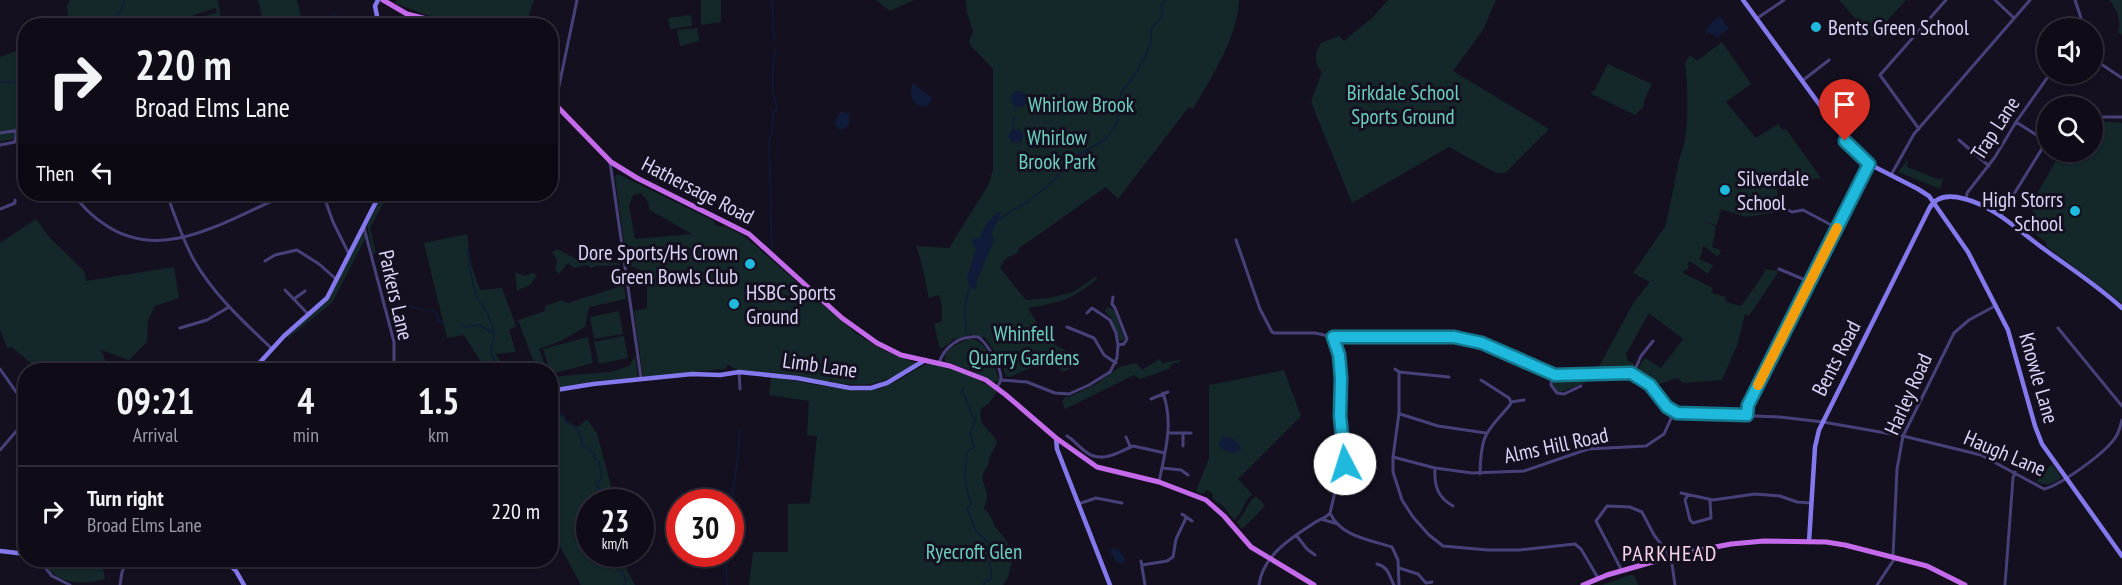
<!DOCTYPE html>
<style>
body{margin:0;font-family:"PT Sans Narrow",sans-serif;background:#1d1a25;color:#f1f3f6;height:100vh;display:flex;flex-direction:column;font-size:22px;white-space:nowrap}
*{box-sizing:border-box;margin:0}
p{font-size:20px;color:#9b9ba2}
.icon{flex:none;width:33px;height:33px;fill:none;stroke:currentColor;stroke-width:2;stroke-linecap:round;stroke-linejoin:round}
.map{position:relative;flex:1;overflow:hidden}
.sheet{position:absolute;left:18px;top:363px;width:540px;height:204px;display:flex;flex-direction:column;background:#0f0c18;border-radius:24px;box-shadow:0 2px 4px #0004,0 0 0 2px #2f2c37}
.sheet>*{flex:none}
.top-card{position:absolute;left:18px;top:18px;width:540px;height:183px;border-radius:24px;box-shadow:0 2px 4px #0004,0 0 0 2px #2f2c37;background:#0f0c18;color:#f1f3f6;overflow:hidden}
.tools{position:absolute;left:2037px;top:18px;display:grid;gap:12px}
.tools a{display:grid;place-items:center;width:66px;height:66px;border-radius:50%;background:#0f0c18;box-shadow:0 2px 4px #0004,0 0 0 2px #2f2c37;font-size:30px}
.speed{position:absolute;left:576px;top:489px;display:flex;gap:12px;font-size:30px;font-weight:700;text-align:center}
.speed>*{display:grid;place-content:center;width:78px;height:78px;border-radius:50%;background:#0f0c18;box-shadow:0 2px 4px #0004,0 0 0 2px #2f2c37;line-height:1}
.speed small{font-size:15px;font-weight:400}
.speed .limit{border:9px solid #d22;background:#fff;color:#111}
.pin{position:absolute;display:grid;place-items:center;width:51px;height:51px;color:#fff;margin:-62px -26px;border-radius:50% 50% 50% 0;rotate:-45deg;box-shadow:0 0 6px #0007}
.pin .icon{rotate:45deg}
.me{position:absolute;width:66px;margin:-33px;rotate:355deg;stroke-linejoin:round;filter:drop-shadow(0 0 4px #0008)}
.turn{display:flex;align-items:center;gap:21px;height:126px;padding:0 18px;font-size:27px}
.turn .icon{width:78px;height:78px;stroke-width:2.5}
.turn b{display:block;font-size:42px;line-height:51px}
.then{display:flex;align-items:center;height:57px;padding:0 18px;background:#0003;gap:12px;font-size:22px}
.eta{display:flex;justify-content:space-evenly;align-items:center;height:102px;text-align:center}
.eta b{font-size:36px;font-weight:700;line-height:42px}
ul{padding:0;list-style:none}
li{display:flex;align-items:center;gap:18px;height:90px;padding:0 18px;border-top:2px solid #2f2c37}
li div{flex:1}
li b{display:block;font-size:22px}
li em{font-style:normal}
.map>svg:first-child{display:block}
.green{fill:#142829;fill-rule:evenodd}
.water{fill:#101b39}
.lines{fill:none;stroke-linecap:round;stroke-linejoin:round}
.stream{stroke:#101b39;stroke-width:1.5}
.street{stroke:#484179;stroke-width:3}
.secondary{stroke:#8478ed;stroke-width:4.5}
.primary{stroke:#c56aeb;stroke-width:5}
.route-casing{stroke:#14788f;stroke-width:15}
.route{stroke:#1eb9dc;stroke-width:10}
.slow{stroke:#f59e0b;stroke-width:10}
.poi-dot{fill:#1eb9dc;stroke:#141020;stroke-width:2}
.labels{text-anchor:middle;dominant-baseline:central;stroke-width:6;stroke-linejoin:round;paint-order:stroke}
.poi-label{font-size:21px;fill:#dcd4f9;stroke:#141020;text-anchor:start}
.park-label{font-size:21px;fill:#6acfbe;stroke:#141020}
.street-label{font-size:21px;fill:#dcd4f9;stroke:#141020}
.neighbourhood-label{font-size:22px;letter-spacing:1.5px;fill:#f9d6ea;stroke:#141020}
</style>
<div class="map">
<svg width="2122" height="585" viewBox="0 0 2122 585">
<rect width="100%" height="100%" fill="#141020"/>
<path class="green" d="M70 0H218L222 25H200L198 19 217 12 215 8 176 21 177 25H69L67 6Z
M258 0H297L303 25H264Z
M397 0H534L525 26 472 25 423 14 395 3Z
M701 0H721V22L701 25Z
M876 0H914L890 11Z
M966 0H1239C1237 39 1212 76 1193 109L1189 107 1118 199 1106 187 1018 249 1019 252 1005 259 1000 268 1026 300 1049 298 1073 292 1097 276 1096 280C1069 301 1061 302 1028 308L1047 340 1072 354 1076 358 1073 367 1063 372 1054 363 1048 360 1010 377 1006 376 999 358 984 336 982 339 971 334 955 340 953 337 952 341 941 349 939 346 934 324 942 321V306L939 295 929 298C925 281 922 260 916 246L949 248 989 184 993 169V69L972 47 969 42 973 31 967 13Z
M1388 0H1496L1483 30 1453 71 1549 129 1505 173H1496L1449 147 1352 203 1311 102 1322 72C1313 63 1315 53 1321 43L1339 36 1344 41 1373 17Z
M1839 0H1906L1872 37Z
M2109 0H2122V35L2118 32C2122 22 2116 7 2109 0Z
M691 15 692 26 670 29 668 18Z
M697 28 699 41 680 46 677 30Z
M1722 42 1751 84 1726 102 1756 138 1778 124 1783 130 1786 129 1821 178 1777 186 1778 202 1774 213 1746 217 1721 209 1717 225 1701 221 1716 226 1714 232H1712L1715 233 1712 247 1721 250 1718 257 1704 246 1701 249 1703 251 1699 259 1713 265 1708 274 1690 261 1687 264 1689 266 1687 270H1684L1683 273 1713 288 1711 293 1726 297 1725 301 1739 306 1742 305 1765 272 1764 269 1779 271 1749 316 1745 314 1738 343 1722 380 1683 383 1678 378 1656 385 1639 372 1638 369 1645 358 1661 368 1683 339 1649 313 1626 354 1628 361 1635 364 1632 370H1597L1634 302 1650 282 1633 273 1666 225 1680 156C1690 137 1688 85 1685 63L1690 55 1697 61Z
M22 49 25 56V108L22 110V120L25 121V127H22L13 139 0 142V57Z
M1608 64 1652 84 1644 101V106L1635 115 1592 94 1591 91H1594Z
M2096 121 2122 123V303L2046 246 2047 243 2024 226 2034 212 2029 208 2061 152H2066L2075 160 2080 152H2092L2093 140 2097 139Z
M1908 159 1907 167 1940 180 1944 175 1940 189 1898 172Z
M618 174 714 221 715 225 727 227 744 236 857 334 883 350 916 363C880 385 876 387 833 383L832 380 827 382 785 374 738 370 728 365 725 369 643 377 634 311 647 308V287L644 278 646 276 636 268 627 266 615 176ZM641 193 648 202 650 210 692 234 635 239 629 205 633 195Z
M383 194H388L370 228 376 253 373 254 367 225Z
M36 219 50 238 84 271 86 281 174 267 179 298 155 306 148 321 147 342 129 360 101 350 109 370H36L34 366 12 347 7 348 0 329V243Z
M362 232 366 237 332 303 288 338 287 336 330 297Z
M467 234 471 264 480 290 502 288 516 326 509 330 516 352 496 354 505 370H486L464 335 447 338 424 243Z
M557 249 579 260 620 263V265L596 266 591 268 588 265 574 268 568 263 559 274 555 270 557 260 552 252Z
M515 272 525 276 533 273 537 275 531 284 517 291Z
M624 285 626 299 589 307 585 327 563 340 539 349 547 370H537L518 320 545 311V306L562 300 568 303Z
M1108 307 1114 310 1124 338 1123 341 1119 339 1111 317 1105 311Z
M619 311 623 334 594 339 590 317Z
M624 336 628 358 599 364 594 342Z
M588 337 593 363 551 374 543 349Z
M968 339C987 338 993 363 999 378L998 381 993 382 970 370 945 361V354L952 347Z
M635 356 638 377 593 381 551 389V377L610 372 629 366Z
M1160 359 1162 363 1180 360V362L1172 364 1169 369 1140 379 1134 375 1065 409 1062 402 1065 397H1069L1098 383 1119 367 1136 363 1142 370Z
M929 363 958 370 998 390 989 403 981 409C978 429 990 427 997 442L988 461 989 464C975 480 989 486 987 499 986 503 984 506 984 509 992 514 992 524 998 530 1002 536 1007 539 1009 547 1011 552 1009 556 1012 561L1008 577 1003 585H749L753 552H788V504L810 503 817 436 807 435 809 401 769 395 771 377C797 380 856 395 879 389 896 384 912 370 929 363Z
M1284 370 1301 416 1238 479 1252 494C1243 502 1243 513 1234 520L1223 506 1213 499 1212 493 1206 490 1203 494 1196 491 1209 458V385Z
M1607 374 1561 392 1556 391 1553 387V378L1555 377Z
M550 412 560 413 566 421 578 427 587 419 597 434 611 486 609 502H590V554H618L635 585H581L561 548 551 533Z
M2052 464 2061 476 2060 479C2052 484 2044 487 2036 481Z
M1256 496 1265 506 1242 529 1237 522C1245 514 1247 503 1256 496Z
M44 560H101L105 579C83 585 53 585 44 560Z
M1631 575H1634L1638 585H1602Z"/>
<path class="water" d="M1720 16 1729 29 1717 37 1710 33 1705 34 1710 24Z
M913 83 932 98 929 105C913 111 908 95 913 83Z
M1011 99a8 8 0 1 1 16 0a8 8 0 1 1-16 0Z
M840 112 849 113V125L842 130 837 128 834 123Z
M1009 136a7 7 0 1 1 14 0a7 7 0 1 1-14 0Z
M997 212 1000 214 991 235 994 237 993 243 977 280 976 290 970 285 967 278 976 249 971 240 980 238 986 224Z
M1224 437C1233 437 1240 442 1241 450 1233 455 1224 452 1219 445L1220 440Z
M1114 548 1118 549C1120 553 1127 557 1124 563L1116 562 1110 551Z"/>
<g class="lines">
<path class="stream" d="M772 0 774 40
M335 14 336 13
M334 24V15
M105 26 120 12 124 0
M0 82H15L26 77
M1014 112V107
M1013 130 1014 117
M996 221 1029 201 1051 183 1077 156 1106 139 1117 123 1120 95 1137 71 1151 44V29L1162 16 1161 6 1165 0
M772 248 769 140 772 133 773 112 777 110C771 90 771 71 775 50
M468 249 470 271 477 298 487 312 494 331V338L491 348 493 358 505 370
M387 302 436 312 440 322 444 324
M462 324 465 327 479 325 493 333
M966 333 965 305 970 284
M963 387 962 392C970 400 966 412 976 419L970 434 974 447 967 452C965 471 963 487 972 504L967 508 976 531 994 548 993 556 989 564 991 570V580L984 582V585
M550 412 560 413 565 418V421C579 427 581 432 582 446L588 448 591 452 595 454 594 458 599 461 600 469 602 472 600 480 596 485 600 490 602 502
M730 511C734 481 739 460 740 430
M609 554 617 569 623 573 626 581 624 585
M727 554 726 572 727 585"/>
<path class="street" d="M1995 0 2014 18
M2075 0 2081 18 2080 28
M1756 19 1784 0
M2092 58 2122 78
M1802 81 1829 60
M550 97 556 94 559 86 577 0
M2092 117H2122
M2016 122 2046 141
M1919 129 1880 75 1946 0
M0 133 26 129
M1959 140 1989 166
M0 145 15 142 17 131
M610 162 641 378
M1891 175 1914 134 2030 0
M74 194C82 207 93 217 107 226 167 265 233 215 289 194
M167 194C175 217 183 241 195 262 215 296 244 322 271 348
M266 194 269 202
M323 194 333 222 349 254
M1966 199 1967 193 1995 157 2016 122 2050 74
M1784 208 1792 212 1803 210 1837 228
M0 209 15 203V200
M2001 215 2048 139
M364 228 394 342V370
M1236 240 1260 309 1272 332 1274 333H1315L1333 337H1454L1482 343 1555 375 1631 373 1650 385 1667 407 1677 413 1780 417 1823 422 1903 436 1981 455 2044 489C2061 485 2105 453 2115 438 2119 433 2120 427 2122 420
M265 261 275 255 297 250 319 264 336 279
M1779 269 1810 282
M285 290 308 314
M1113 297 1112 304 1115 308 1127 339 1124 344 1118 345
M294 299 305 291
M1067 327 1094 338 1104 355 1116 363
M180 328 207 320 229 307
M2058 328 2122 406
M1333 337 1339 355 1341 378 1340 416 1345 455V464L1335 492 1330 513C1341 537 1371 540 1392 547L1398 560 1399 585
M939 363C944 347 960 335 978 337 987 342 1001 368 1001 378 1001 382 999 384 997 387
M315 368 318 370
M0 369 26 406
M1395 369 1399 372V413L1393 457V472L1402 500 1413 517 1429 535 1443 546 1488 550H1519L1575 544 1581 549 1598 578
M142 370 144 367
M739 372 740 389
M1399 372 1449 377
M1633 374 1641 356 1653 341
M1552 375 1551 385 1557 393 1564 394 1581 386
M1001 380 1027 382 1055 393 1069 394 1089 385 1110 372 1117 358 1118 345 1116 333 1110 320 1092 308 1087 313
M1151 399 1168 392
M1511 402 1524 400
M1400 414 1438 426 1486 433
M1747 415 1748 404 1869 164
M1169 433H1191
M1067 436C1074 440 1079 447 1086 452 1101 464 1119 452 1133 446L1165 453
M1126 437 1130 446
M1183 446V434
M0 450 26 420
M1393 457 1435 468 1472 473 1524 471 1588 449 1646 446 1664 434 1674 412
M1162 468 1181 470 1188 475
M1435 468C1434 485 1437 497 1453 506
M1480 474C1481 434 1485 434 1510 405L1511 402 1509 398 1481 380
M1159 482C1165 452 1174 424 1163 393
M1681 493 1713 500 1755 494 1780 496 1797 502 1810 503
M1688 495 1685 500 1690 520 1693 523 1711 518 1710 500
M21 496H26
M1078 504 1096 498 1122 503
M1182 514 1192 521
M1321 519 1338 524
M1296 535 1307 549 1315 555
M1893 557 1897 469 1903 436 1954 333 1969 320 1995 306
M39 560 52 576 70 585
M1141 561 1145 585
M1377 564C1389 567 1389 576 1394 585
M1142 565 1167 561 1173 557 1176 539 1186 518
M1399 568 1418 574 1426 583 1432 582
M1622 571 1596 521 1607 506 1630 507 1642 512 1654 535 1671 557 1675 585
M120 585 122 572 128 560
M1259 585C1263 555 1291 538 1314 523 1320 519 1326 518 1330 513
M1877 585 1895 558
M2005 585 2013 478 2015 472"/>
<path class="secondary" d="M378 0 375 6 379 26
M1743 0 1852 149 1869 164 1918 189 1929 196 1968 252 2008 330 2035 426 2042 444 2122 556
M253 370 284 336 327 298 380 194
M550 391 593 384 692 374 720 375 739 372 797 378 850 388H871L887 383 925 360
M1056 438 1057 449 1110 585
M1809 542 1815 447 1819 430 1929 209C1936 195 1951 195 1965 199 1994 206 2020 232 2044 249 2070 268 2098 286 2122 308
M0 551 26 554
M225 560 236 571 244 585"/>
<path class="primary" d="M383 0 407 14 454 26
M550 99 611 162 637 178 749 234 842 318 877 343 901 355 950 366 986 380 1006 395 1056 438 1097 467 1159 482 1206 500 1224 516 1251 547 1314 585
M1583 585 1607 575 1684 553 1731 544 1764 541 1826 542 1845 545 1927 566 1965 585"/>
</g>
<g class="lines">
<g class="route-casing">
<path id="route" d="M1345 464 1340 416 1341 378 1339 355 1333 337H1454L1482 343 1555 375 1631 373 1650 385 1667 407 1677 413 1747 415 1748 405 1869 164 1845 141"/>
</g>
<use href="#route" class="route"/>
<path class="slow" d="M1758 385 1837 228"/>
</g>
<g class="poi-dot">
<circle cx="1816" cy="27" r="6"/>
<circle cx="1725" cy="190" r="6"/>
<circle cx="2075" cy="211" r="6"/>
<circle cx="750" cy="264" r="6"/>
<circle cx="734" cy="304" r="6"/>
</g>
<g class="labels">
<g class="poi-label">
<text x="1828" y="27">Bents Green School</text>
<text x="1737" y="178">Silverdale<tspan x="1737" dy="24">School</tspan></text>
<text x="2063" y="199" text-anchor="end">High Storrs<tspan x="2063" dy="24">School</tspan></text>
<text x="738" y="252" text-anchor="end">Dore Sports/Hs Crown<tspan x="738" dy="24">Green Bowls Club</tspan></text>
<text x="746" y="292">HSBC Sports<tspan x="746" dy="24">Ground</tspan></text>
</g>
<g class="park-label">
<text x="1403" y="92">Birkdale School<tspan x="1403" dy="24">Sports Ground</tspan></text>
<text x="1081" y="104">Whirlow Brook</text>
<text x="1057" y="137">Whirlow<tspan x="1057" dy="24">Brook Park</tspan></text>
<text x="1024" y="333">Whinfell<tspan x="1024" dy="24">Quarry Gardens</tspan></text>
<text x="974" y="551">Ryecroft Glen</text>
</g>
<g class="street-label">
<text transform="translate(1995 128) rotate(-57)">Trap Lane</text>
<text transform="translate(698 190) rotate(27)">Hathersage Road</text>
<text transform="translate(396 295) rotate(77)">Parkers Lane</text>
<text transform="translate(1836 358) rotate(-63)">Bents Road</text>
<text transform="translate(820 365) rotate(8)">Limb Lane</text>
<text transform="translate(2039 378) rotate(74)">Knowle Lane</text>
<text transform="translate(1908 394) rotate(-66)">Harley Road</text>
<text transform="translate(1556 445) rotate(-12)">Alms Hill Road</text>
<text transform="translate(2005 453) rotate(23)">Haugh Lane</text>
</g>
<g class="neighbourhood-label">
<text x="1670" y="553">PARKHEAD</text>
</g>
</g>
</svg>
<div class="tools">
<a><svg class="icon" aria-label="sound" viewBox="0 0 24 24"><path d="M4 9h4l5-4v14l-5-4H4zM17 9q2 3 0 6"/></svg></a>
<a><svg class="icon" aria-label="search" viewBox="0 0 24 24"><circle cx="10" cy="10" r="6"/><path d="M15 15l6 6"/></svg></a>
</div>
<div class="speed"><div>23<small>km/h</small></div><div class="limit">30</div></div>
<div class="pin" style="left:1845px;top:141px;background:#d93025"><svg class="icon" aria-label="arrive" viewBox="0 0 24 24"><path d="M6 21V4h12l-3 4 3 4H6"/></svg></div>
<svg class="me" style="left:1345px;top:464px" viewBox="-20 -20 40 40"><circle r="19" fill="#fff"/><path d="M0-13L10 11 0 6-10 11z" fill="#1eb9dc"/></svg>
<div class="top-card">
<div class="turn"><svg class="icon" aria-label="right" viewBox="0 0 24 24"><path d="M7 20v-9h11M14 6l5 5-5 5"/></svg><div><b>220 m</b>Broad Elms Lane</div></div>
<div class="then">Then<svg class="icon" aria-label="left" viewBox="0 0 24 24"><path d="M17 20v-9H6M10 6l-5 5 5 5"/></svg></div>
</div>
<section class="sheet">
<div class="eta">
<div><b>09:21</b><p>Arrival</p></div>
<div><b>4</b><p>min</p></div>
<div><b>1.5</b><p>km</p></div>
</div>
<ul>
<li><svg class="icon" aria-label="right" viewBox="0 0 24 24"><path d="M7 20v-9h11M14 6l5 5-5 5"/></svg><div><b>Turn right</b><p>Broad Elms Lane</p></div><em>220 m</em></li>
</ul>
</section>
</div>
